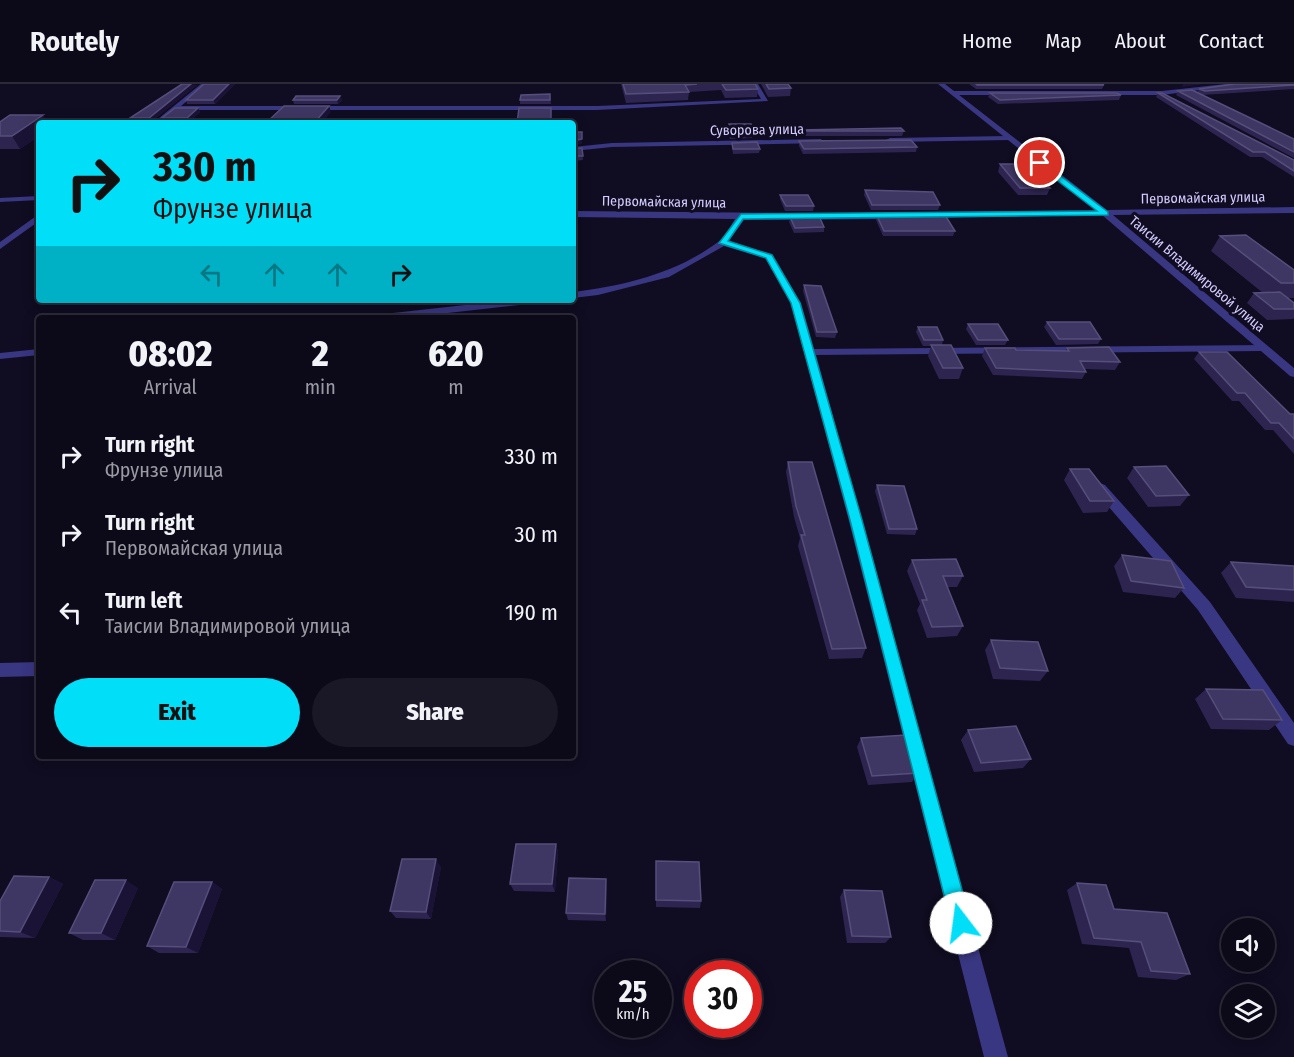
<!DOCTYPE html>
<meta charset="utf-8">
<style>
body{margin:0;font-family:"Fira Sans Condensed",sans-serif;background:#1a1726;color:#f1f3f6;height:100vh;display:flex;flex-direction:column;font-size:22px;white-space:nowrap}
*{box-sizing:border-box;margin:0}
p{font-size:20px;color:#9a9aa2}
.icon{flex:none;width:33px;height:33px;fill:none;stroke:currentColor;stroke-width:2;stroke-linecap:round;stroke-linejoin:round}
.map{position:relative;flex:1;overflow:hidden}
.panel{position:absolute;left:36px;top:231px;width:540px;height:444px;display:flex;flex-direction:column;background:#0c0919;border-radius:6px;box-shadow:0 3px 15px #0003,0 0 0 2px #2c2a38}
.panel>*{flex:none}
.hud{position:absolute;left:36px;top:36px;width:540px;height:183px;border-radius:6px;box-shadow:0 3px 15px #0003,0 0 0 2px #2c2a38;background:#00def8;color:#111;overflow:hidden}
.controls{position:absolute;left:1221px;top:834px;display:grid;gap:12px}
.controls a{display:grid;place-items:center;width:54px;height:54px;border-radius:50%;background:#0c0919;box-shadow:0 3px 15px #0003,0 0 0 2px #2c2a38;font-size:30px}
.speed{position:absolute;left:594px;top:876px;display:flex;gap:12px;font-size:30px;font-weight:700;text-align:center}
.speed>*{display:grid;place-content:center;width:78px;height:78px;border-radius:50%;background:#0c0919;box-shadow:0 3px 15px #0003,0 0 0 2px #2c2a38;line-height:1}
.speed small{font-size:15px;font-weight:400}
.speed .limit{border:9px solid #d22;background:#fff;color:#111}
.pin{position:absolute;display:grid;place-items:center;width:51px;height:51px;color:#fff;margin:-26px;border:3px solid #fff;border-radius:50%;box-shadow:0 2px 6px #0007}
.me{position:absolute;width:66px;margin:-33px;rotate:345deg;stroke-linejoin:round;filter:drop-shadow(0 0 4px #0008)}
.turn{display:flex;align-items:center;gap:21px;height:126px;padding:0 18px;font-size:27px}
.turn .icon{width:78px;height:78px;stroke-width:2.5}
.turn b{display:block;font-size:42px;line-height:51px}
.lanes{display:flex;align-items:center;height:57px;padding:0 18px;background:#0003;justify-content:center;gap:30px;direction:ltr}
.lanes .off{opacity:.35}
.eta{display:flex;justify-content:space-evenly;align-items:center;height:102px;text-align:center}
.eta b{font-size:36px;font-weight:800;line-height:42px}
.cta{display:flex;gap:12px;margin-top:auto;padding:12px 18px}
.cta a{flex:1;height:69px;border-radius:36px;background:#00def8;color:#111;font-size:24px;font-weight:800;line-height:69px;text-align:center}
.cta a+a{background:#1a1726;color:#f1f3f6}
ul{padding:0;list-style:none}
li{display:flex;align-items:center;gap:18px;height:78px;padding:0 18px}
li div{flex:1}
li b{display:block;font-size:22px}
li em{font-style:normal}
header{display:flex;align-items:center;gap:36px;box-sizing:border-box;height:84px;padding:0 30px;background:#0c0919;border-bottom:2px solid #2c2a38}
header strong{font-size:28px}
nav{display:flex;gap:33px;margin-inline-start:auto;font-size:21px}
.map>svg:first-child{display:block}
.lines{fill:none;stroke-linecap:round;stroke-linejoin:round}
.minor{fill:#393682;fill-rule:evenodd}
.tertiary{fill:#393682;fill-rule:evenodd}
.wall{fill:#2d2550}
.shaded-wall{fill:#1a1335}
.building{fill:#3f3763;stroke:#564e7b;stroke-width:1.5}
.route{fill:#00def8;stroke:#0090a1;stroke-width:1.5}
.labels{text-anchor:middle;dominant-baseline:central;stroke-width:6;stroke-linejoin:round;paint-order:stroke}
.far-street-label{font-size:14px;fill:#d3cdff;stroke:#100c21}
</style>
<header>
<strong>Routely</strong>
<nav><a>Home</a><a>Map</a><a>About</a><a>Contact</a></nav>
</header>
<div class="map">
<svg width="1294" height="973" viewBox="0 0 1294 973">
<rect width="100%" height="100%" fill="#100c21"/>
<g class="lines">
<path class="minor" d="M201 0H208L181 22H597L761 15 752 0H758L768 17 597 26H176L160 39H153Z
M1226 0H1246L1162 11H953L950 9 953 7H1162Z
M1007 52 1010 56 890 58 886 56 890 54Z
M821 55 824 59 612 63 573 67V63L612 59Z
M39 112V116L0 118V114Z
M1105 126 1109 129 1108 131 927 134 923 131 927 128Z
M573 127 900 130V134L897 135 744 136 728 158 772 170 801 219 814 265 1263 261 1268 264 1263 267 816 271 1008 973H984L849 437 791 219 765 174 724 162 669 193 598 211 573 214V208C623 202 677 189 718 158 725 153 730 143 735 135L573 133Z
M39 130V137L0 165V158Z
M510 216H542L537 219 403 234H370L375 231Z
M39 265V271L0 275V269Z
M1100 399 1105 401 1210 518 1294 639V662L1288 660 1198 526 1095 407 1093 404 1095 401Z
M39 578V592L0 593V579Z"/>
<path class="tertiary" d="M938 0H945L1107 126 1294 123V129L1113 131 1294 284V293L1290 292 1102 131Z"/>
</g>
<path class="wall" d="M204 0H235L215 20H187L186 16Z
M621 0H755L758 5 757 13 725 14 721 6 689 8 688 16 626 19Z
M761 0H788L791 4 790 12 768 13Z
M969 0H1102L1104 1 1102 5H976Z
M1294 0V5L1202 11 1294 55V74L1176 11 1178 7 1197 9 1199 5Z
M197 1 151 38H132L130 34Z
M990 9 1121 11 1119 16 998 20 988 13Z
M1158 9 1294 76V93L1262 73H1250L1156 13Z
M550 10 551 20H520V16Z
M340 12 342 16 338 20H294L293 16Z
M198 24 200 28 188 39 164 38 162 34Z
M0 38 39 39V52L20 65H0Z
M729 40 753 45 752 54 730 55 728 49Z
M798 46 904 47 902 52H793L794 47H798Z
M799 57 917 63 916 68 803 70 799 62Z
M732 59 760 65 759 69 733 70 732 63Z
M582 64 583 76 573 77V65Z
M1000 80 1050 104 1047 111H1018L998 88Z
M865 106 940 121 938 126H871L864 111Z
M780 111 814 122 813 127H785L780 115Z
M877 132 955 147 953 152H883L876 136Z
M790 133 824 143V148L794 149 789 138Z
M1220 152 1294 186V214H1287L1294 219V234L1293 235 1267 236 1247 219 1254 209H1263L1211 167Z
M804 201 837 248 835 254 816 253 803 207Z
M1047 238 1101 255 1098 260 1056 261 1044 243Z
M968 240 1008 256 1005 261H976L966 245Z
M918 243 943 256 942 261 963 284 959 295H939L928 272 931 262H923L916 248Z
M985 264 1065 267 1067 264 1120 278 1115 286 1085 285 1086 288 1082 295 993 291 982 272Z
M1199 268 1290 330H1294V370L1273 346H1265L1239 317H1232L1194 275Z
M788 378 866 564 862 574 829 575 798 462 800 454 794 433 786 388Z
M1134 383 1189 411 1180 422 1148 423 1127 394Z
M1070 385 1114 417 1107 428 1083 429 1064 396Z
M877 401 917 445 915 451 887 450 875 407Z
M1122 471 1184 504 1175 514 1123 508 1114 482Z
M912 476 963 492 957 503H947L963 542 957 552 927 554 917 526 920 520 907 487Z
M1231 478 1294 482V518L1236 514 1221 489Z
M991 556 1048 587 1040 597 993 595 985 566Z
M1206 605 1282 636 1269 646 1211 645 1195 615Z
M968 646 1031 675 1023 684 974 688 961 656Z
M861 654 918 689 912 698 868 701 857 663Z
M556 760 558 768 555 808 514 807 510 800Z
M656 777 701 817 700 824 656 823Z
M441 783 431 835 396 834 390 827Z
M49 793 63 800 35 854 0 853V817Z
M212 798 222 805 198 869H159L147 862Z
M1077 799 1114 825 1190 890 1176 896 1138 893 1129 864 1082 860 1067 806Z
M607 802 606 837 568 836 566 829Z
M138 804 115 856H83L69 849Z
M844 806 891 853 885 859H847L840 813Z"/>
<path class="shaded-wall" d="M191 0 197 1 151 38 149 34Z
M229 0H235L215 20 213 16Z
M1183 0H1205L1182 3Z
M340 12 342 16 338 20 337 16Z
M329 22 331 28 322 39H314Z
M198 24 200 28 188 39 187 34Z
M43 31 48 39H39V52L20 65 12 52Z
M582 55V60L573 61V57Z
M556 760 558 768 555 808 552 800Z
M436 775 441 783 431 835 426 828Z
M49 793 63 800 35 854 20 848Z
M606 795 607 802 606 837 605 830Z
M126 796 138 804 115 856 101 849Z
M212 798 222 805 198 869 186 863Z"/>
<path class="building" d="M182 0H191L149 34H130Z
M204 0H229L213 16H186Z
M623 0H697L685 1 689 8 626 10Z
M722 0H755L758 5 726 6Z
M766 0H788L791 4 769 5Z
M976 0H1102L1104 1H977Z
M1235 0H1294V1L1205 7 1199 5Z
M1192 6 1294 55V68L1178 7Z
M990 9H1117L1121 11 1000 16Z
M1158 9H1162L1294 76V87L1265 68H1253Z
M550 10V16H520L521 11Z
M296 12H340L337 16H293Z
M284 22H329L314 39H266Z
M175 24H198L187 34H162Z
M519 24H551V39H517Z
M10 31H43L12 52H0V38Z
M729 40H751L753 45 730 46Z
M901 44 904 47H794H799L798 46Z
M573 48H582V55L573 57Z
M911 56 917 63 804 65 799 57Z
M757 58 760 65H733L732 59Z
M582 64 583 72H573V65Z
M1000 80H1028L1050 104H1020Z
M865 106 933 108 940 121H872Z
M780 111H808L814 122H786Z
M945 131 955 147H884L877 132Z
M819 132 824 143 795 144 790 133Z
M1246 151 1294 186V199H1281L1220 152Z
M804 201 821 202 837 248H817Z
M1280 208 1294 219V225H1274L1254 209Z
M1047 238H1090L1101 255H1059Z
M968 240H998L1008 256H978Z
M918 243H937L943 256H924Z
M931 261H951L963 284H943Z
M1109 263 1120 278 1080 277 1086 288 996 284 985 264H1015L1016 266 1069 267 1067 264Z
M1199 268H1227L1290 330H1294V355L1279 339H1271L1245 309H1237Z
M788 378H812L866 564 832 565 801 451H805L796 422Z
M1166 382 1189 411 1156 412 1134 383Z
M1070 385H1089L1114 417H1090Z
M877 401 904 402 917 445H889Z
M1122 471 1171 477 1184 504 1131 497Z
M956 475 963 492H943L963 542 932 543 922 516H927L912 476Z
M1231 478 1294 482V506L1246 503Z
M991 556 1038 558 1048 587 1000 584Z
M1206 605 1263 606 1282 636 1223 635Z
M1016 642 1031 675 981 679 968 646Z
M906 651 918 689 872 692 861 654Z
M516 760H556L552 800H510Z
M402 775H436L426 828 390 827Z
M656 777 699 778 701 817 656 816Z
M14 792 49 793 20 848 0 847V817Z
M569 794 606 795 605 830 566 829Z
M95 796H126L101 849H69Z
M174 798H212L186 863 147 862Z
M1077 799 1106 801 1114 825 1167 829 1190 890 1151 887 1141 858 1094 854Z
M844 806 882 807 891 853 852 852Z"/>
<path class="route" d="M1037 78H1042L1108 128V131L743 135 728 157 772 171 800 219 862 436 971 839 968 846 961 849 954 846 951 839 850 436 791 219 766 174 719 159 741 130 1097 127 1037 81Z"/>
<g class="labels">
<g class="far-street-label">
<text transform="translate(757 46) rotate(-1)">Суворова улица</text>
<text transform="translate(1203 114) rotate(-1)">Первомайская улица</text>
<text transform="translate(664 118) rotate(1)">Первомайская улица</text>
<text transform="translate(1197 190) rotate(40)">Таисии Владимировой улица</text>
</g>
</g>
</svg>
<div class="controls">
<a><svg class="icon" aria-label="sound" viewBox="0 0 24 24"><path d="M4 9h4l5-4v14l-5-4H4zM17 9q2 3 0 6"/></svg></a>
<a><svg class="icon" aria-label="layers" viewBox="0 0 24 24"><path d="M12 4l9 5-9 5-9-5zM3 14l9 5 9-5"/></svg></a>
</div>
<div class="speed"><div>25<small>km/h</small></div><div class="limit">30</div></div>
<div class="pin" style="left:1040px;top:79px;background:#d93025"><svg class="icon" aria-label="arrive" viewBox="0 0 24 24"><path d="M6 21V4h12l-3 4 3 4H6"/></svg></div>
<svg class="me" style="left:961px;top:839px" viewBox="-20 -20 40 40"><circle r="19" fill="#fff"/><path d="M0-13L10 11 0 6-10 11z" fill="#00def8"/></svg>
<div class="hud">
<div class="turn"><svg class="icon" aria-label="right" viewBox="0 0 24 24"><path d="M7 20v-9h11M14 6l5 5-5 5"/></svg><div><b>330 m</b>Фрунзе улица</div></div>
<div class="lanes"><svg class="icon off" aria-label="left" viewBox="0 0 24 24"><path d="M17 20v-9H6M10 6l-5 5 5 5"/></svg><svg class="icon off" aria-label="ahead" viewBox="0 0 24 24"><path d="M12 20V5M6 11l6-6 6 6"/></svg><svg class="icon off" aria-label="ahead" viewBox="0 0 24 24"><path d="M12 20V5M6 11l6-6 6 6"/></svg><svg class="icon" aria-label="right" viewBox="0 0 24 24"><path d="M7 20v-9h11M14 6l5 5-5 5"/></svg></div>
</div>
<section class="panel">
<div class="eta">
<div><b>08:02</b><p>Arrival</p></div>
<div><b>2</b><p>min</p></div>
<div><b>620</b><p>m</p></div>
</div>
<ul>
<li><svg class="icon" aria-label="right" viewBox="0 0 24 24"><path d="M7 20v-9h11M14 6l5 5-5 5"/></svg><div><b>Turn right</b><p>Фрунзе улица</p></div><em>330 m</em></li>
<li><svg class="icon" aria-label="right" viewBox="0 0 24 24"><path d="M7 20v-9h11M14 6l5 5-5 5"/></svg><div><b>Turn right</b><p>Первомайская улица</p></div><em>30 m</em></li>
<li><svg class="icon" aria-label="left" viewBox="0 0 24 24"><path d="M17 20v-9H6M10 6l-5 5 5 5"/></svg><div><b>Turn left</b><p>Таисии Владимировой улица</p></div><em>190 m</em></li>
</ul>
<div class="cta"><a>Exit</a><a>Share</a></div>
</section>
</div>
